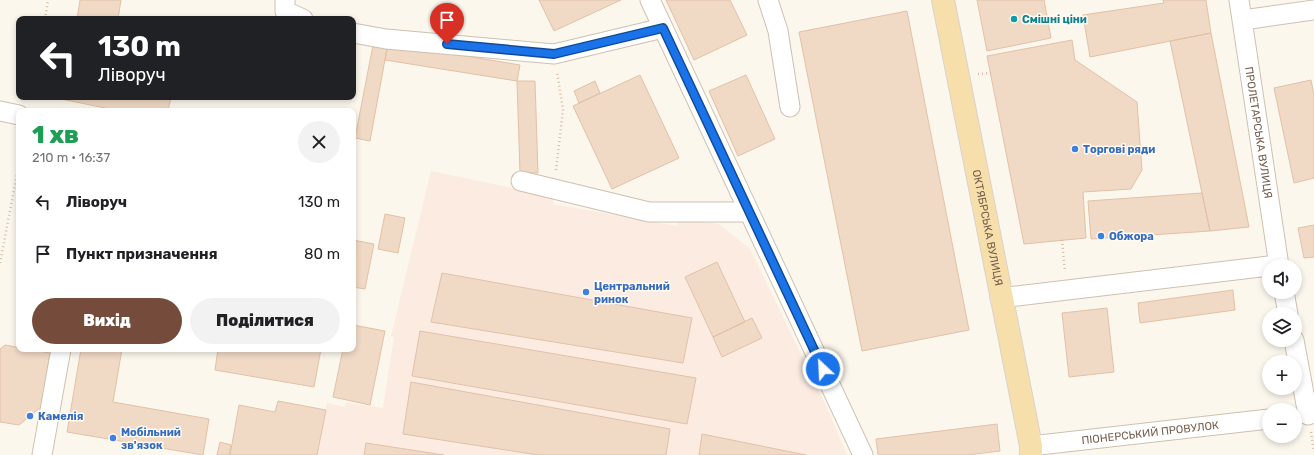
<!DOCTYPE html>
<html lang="uk">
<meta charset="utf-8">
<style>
body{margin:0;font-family:Rubik,sans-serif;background:#f2f2f2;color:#202124;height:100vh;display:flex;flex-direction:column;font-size:15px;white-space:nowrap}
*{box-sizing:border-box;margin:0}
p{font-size:13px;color:#757577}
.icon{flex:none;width:22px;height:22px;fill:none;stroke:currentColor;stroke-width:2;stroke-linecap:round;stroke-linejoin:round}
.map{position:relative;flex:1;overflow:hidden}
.side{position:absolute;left:16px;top:108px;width:340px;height:244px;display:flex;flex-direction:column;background:#fff;border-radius:8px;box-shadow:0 2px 6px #0003}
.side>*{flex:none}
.hud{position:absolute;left:16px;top:16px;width:340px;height:84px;border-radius:8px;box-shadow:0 2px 6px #0003;background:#202124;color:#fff;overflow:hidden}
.buttons{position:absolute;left:1262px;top:259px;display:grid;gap:8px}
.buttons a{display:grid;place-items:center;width:40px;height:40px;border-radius:50%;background:#fff;box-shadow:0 2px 6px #0003;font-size:20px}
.pin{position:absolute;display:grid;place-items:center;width:34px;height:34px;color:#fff;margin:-41px -17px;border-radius:50% 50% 50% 0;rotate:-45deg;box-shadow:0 0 4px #0007}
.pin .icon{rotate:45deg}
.me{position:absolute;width:44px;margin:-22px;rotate:335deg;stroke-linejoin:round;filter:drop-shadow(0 0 3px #0008)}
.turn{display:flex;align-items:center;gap:14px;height:84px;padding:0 16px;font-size:18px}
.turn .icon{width:52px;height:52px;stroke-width:2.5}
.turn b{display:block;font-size:28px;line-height:34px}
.round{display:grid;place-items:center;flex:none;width:42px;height:42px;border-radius:21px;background:#f2f2f2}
.overview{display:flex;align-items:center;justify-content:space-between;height:68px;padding:0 16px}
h1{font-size:24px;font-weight:800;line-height:30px;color:#1e9e55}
.button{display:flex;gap:8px;margin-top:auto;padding:8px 16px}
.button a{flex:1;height:46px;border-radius:24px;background:#754c3c;color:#fff;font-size:16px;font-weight:800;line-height:46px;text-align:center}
.button a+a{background:#f2f2f2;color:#202124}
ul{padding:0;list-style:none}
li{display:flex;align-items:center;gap:12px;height:52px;padding:0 16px}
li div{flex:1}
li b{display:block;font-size:15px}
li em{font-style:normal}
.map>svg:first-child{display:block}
.commercial{fill:#fbebe1}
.building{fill:#f0d9c5;stroke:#e2c1a7}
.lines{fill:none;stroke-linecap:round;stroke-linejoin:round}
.minor-casing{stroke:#cec0b1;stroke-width:21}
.major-casing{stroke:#d9d2ce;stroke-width:24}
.path{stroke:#d6bda8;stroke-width:2.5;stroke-dasharray:1 3;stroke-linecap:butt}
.minor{stroke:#fff;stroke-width:19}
.major{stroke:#f6dfaa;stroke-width:22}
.route-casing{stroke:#114b97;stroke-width:10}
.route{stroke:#1a73e8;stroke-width:7}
.culture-dot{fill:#0f9aa8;stroke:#fefbf3;stroke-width:1.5}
.shop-dot{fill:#3f7fe0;stroke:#fefbf3;stroke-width:1.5}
.labels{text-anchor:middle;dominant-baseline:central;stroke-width:3;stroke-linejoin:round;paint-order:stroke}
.culture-label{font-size:11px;font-weight:bold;fill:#0d838f;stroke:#fefbf3;text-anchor:start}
.street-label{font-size:11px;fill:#77604f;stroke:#fefbf3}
.shop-label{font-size:11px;font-weight:bold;fill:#366cbe;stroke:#fefbf3;text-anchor:start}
</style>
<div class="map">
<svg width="1314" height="455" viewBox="0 0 1314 455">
<rect width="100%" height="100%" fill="#fcf7ed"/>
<path class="commercial" d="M431 171 513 188 514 185 555 194 553 204 677 226 678 218 719 224 750 249 827 408 847 455H317L327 403 344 407 346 403 383 408 394 337 391 336Z"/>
<path class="building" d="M80 0H121L118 19H77Z
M539 0H621L554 31Z
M666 0H730L747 35 694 60Z
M977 0H1044L1051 38 987 51Z
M1163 0H1206L1211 33 1090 57 1083 15 1164 3Z
M907 11 969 330 862 351 799 32Z
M1211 33 1249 227 1210 231 1170 41Z
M374 40 388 43 370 141 355 138Z
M1072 40 1075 60 1137 102 1142 170 1131 189 1083 192 1086 238 1024 244 987 56Z
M388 43 520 65 517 81 385 60Z
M640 75 679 158 612 189 573 106Z
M746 75 775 139 738 156 709 91Z
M1311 80 1314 95V178L1294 183 1274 88Z
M517 81H535L538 173H520Z
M595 81 600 93 579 103 574 91Z
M62 97H171L168 111H120L61 99Z
M1202 193 1210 231 1091 239 1088 201Z
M385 214 405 218 398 253 378 249Z
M1314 225V257L1304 258 1298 228Z
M353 240 374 244 365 289 353 287Z
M717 262 745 322 713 337 685 277Z
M442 273 692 318 683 363 431 322Z
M1233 290 1235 310 1140 323 1138 303Z
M1107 308 1114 372 1069 377 1062 313Z
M752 318 762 338 722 357 713 337Z
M353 325 385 331 370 405 333 397 343 349H353Z
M420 331 696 378 687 424 412 376Z
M5 345 50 353 41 407 19 425 0 422V349Z
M81 349H122L113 402 209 419 203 455 67 432Z
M218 349H321L314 387 215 370Z
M411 382 670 429 666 455H538L403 434Z
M278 401 326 410 317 455H230L239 405 275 412Z
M997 424 1000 451 967 455H878L876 439Z
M702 434 806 455H699Z
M220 442 231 445 229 455H217Z
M366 443 444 455H364Z"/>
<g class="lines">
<g class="minor-casing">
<g id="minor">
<path d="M285 0V11L303 19"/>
<path d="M650 0 863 455"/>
<path d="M768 0 778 31 790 107"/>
<path id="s1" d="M1239 0 1279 266"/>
<path d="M1243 20 1314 10"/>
<path d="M353 33 386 39 554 54 663 28"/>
<path d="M0 111 19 115"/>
<path d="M521 181 649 212H749"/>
<path d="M1284 292 1288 314"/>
<path d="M1000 298 1269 266"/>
<path d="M1294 340 1308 415"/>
<path id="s2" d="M1031 446 1269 419"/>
<path d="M42 455 61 349"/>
</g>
</g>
<g class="major-casing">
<g id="major">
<path id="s3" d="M943 0 1031 446V455"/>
</g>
</g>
<path class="path" d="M45 19 48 0
M978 74 991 73
M556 170 563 110 557 72
M1062 240 1065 272
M0 263 19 164
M1311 432 1314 452"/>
<use href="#minor" class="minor"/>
<use href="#major" class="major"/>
</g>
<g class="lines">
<g class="route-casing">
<path id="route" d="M447 44 554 54 663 28 823 369"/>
</g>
<use href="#route" class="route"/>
</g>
<circle class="culture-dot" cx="1014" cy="19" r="4"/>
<g class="shop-dot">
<circle cx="1075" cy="149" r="4"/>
<circle cx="1101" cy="236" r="4"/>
<circle cx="586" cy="292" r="4"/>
<circle cx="30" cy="416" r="4"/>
<circle cx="113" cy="438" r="4"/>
</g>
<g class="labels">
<g class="culture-label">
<text x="1022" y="19">Смішні ціни</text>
</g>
<g class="street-label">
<text stroke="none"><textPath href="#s1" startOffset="134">ПРОЛЕТАРСЬКА ВУЛИЦЯ</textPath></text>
<text stroke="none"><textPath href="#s3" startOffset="232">ОКТЯБРСЬКА ВУЛИЦЯ</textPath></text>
<text stroke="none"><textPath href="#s2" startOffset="120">ПІОНЕРСЬКИЙ ПРОВУЛОК</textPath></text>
</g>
<g class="shop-label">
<text x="1083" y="149">Торгові ряди</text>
<text x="1109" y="236">Обжора</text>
<text x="594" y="286">Центральний<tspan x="594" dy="13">ринок</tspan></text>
<text x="38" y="416">Камелія</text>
<text x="121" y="432">Мобільний<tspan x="121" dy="13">зв'язок</tspan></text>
</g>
</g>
</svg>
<div class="buttons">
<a><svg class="icon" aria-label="sound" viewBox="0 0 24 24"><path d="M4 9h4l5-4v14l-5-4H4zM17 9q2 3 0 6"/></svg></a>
<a><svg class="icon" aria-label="layers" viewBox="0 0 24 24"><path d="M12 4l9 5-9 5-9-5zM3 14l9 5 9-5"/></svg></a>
<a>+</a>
<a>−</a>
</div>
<div class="pin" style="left:447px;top:44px;background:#d93025"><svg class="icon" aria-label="arrive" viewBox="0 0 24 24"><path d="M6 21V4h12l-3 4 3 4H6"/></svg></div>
<svg class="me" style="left:823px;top:369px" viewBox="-20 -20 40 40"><circle r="17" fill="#1a73e8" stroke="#fff" stroke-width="3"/><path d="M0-11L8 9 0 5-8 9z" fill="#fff"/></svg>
<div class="hud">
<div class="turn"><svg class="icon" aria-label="left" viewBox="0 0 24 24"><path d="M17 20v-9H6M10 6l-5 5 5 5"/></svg><div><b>130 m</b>Ліворуч</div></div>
</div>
<section class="side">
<div class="overview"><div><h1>1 хв</h1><p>210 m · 16:37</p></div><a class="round"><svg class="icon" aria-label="close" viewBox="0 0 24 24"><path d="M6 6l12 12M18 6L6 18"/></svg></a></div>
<ul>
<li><svg class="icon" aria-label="left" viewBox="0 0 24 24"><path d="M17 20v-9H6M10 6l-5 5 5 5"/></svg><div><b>Ліворуч</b></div><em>130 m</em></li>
<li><svg class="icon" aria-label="arrive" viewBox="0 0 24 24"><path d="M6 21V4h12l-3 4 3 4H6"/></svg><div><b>Пункт призначення</b></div><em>80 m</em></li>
</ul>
<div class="button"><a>Вихід</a><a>Поділитися</a></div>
</section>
</div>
